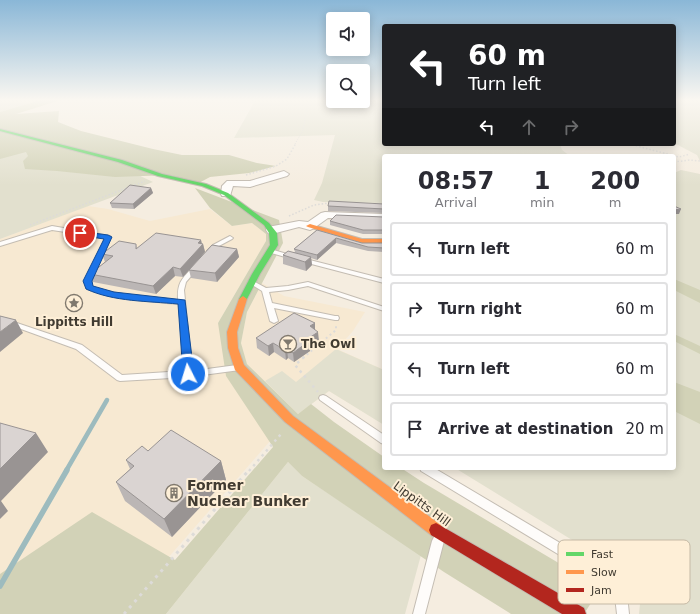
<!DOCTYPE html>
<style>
body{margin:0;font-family:"DejaVu Sans",sans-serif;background:#f7f7f7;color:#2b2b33;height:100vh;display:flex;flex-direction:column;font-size:15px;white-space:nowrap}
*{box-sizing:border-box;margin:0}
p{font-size:13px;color:#7c7c81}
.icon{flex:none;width:22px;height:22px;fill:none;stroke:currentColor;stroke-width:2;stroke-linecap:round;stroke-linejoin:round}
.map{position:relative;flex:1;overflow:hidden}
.sheet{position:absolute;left:382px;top:154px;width:294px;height:316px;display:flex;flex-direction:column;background:#fff;border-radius:4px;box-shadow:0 2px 10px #0003}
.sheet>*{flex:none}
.top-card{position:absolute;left:382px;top:24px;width:294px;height:122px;border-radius:4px;box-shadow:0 2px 10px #0003;background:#202124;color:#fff;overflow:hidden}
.tools{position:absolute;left:326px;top:12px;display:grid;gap:8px}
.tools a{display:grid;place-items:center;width:44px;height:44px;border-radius:4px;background:#fff;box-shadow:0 2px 10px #0003;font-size:20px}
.pin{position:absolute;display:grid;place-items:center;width:34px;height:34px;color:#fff;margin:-17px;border:2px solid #fff;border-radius:50%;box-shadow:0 1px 4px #0007}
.me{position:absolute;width:44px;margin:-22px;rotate:355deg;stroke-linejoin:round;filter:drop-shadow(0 0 3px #0008)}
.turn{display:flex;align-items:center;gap:14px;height:84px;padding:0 20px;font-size:18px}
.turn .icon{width:52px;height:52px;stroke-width:2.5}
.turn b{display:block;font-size:28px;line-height:34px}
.lanes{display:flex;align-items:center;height:38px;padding:0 20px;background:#0003;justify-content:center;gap:20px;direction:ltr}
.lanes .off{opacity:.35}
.eta{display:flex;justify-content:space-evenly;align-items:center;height:68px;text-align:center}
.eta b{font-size:24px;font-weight:800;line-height:28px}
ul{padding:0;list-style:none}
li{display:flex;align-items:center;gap:12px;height:54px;margin:0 8px 6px;padding:0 12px;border:2px solid #e1e1e2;border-radius:4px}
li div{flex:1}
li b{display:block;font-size:15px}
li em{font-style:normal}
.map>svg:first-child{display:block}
.built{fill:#f7e9d2}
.green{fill:#e2e0ce}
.forest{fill:#d2d2b7}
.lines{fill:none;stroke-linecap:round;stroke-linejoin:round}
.stream-far1{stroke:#9dbbbe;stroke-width:4.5}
.stream{stroke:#9dbbbe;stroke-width:5.5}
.lane-casing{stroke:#c4bdb3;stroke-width:2}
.street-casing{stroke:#c4bdb3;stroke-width:2}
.fast-casing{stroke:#c4bdb3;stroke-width:2}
.slow-casing{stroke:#c4bdb3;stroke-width:2}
.jam-casing{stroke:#c4bdb3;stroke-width:2}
.path-far4{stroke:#dddbd8;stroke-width:1;stroke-dasharray:1 1.5;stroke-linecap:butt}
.path-far3{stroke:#dddbd8;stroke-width:1.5;stroke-dasharray:1.5 2;stroke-linecap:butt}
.path-far2{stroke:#dddbd8;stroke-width:2;stroke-dasharray:2 3;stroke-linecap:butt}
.path-far1{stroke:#dddbd8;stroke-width:2.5;stroke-dasharray:2.5 4;stroke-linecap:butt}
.path{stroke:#dddbd8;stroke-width:3;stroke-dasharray:3 5;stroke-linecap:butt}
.lane{fill:#fefcfa;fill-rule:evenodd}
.street{fill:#fefcfa;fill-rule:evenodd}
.fast{fill:#63d668;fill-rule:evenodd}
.slow{fill:#ff974d;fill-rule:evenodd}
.jam{fill:#b3261e;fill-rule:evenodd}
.wall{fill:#bbb6b5}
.shaded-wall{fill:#999493}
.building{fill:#dad4d2;stroke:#999493}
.route{fill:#1a73e8;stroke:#114b97}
.labels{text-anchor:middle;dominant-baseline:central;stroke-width:4;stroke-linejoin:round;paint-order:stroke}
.poi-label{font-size:12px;font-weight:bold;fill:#413b31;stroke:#feefd7}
.street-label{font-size:12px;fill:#413b31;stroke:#feefd7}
.near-poi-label{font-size:14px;font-weight:bold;fill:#413b31;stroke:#feefd7;text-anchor:start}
.key{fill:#feefd7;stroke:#c5b9a5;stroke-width:1}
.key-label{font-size:11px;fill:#413b31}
</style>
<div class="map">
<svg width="700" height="614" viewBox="0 0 700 614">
<rect width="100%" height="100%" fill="#f5ede0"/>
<path class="built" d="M88 206 108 209 150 221 210 209 232 226 252 223 266 234V241L218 323 278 432 119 614H0V239Z
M262 283 284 296 365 312 353 331 337 349 384 370 382 423 329 391 298 414 247 364 241 343 247 312Z"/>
<path class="green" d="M0 99H44L0 112Z
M256 99H333V101L384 99V144H560L562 150 570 156H384V203L323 202 314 200 322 183 335 135 234 138Z
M674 99H700V161L697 155 674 143Z
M53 144 115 164 153 182 0 239V157Z
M681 170 700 174V614H639L642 583 455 468H674V173Z
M336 349 384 370V425L329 391 298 414 265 381 282 371 296 382Z
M288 462 302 476 421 555 405 614H166Z"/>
<path class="forest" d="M44 99H64L16 114 59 111 58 122 81 131 153 149 182 155H229L257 163 276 166 249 173 210 177 197 184 171 175 115 177 57 171 25 169 23 161 28 156 26 152 0 159V112Z
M195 188 279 220 283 243 247 312 241 343 247 364 298 414 311 404 334 422 384 457V468H401L424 483 557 562 596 595 584 614H511L444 572 302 476 288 462 166 614H0V574L92 512 175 560 273 447 226 376 218 323 266 241V234L252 223 232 226 210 208Z
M674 279 700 290V303L674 290Z
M674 334 700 346V354L674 341Z
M674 382 700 392V424L674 411Z"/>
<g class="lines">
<path class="stream-far1" d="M66 471 107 400"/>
<path class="stream" d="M0 586 67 470"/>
<g class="lane-casing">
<path id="lane" d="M52 226 110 236 111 237 91 281 92 287C120 296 149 297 178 300 177 281 183 278 195 265H199L200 266 199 267 186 282 184 290 192 371 237 365 240 366 241 368 240 370 188 377 120 381 117 380 76 349 10 325 0 324V320L11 321 82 345 122 375 184 371 179 304C147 301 117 300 87 289L85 281 105 238 52 230 0 246V242Z
M230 236 233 238 232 239 217 247 212 252 210 253 207 251 213 245Z
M270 249 294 256 295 257 292 259 268 252 267 251Z
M302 258 384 279V283L300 261 299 260Z
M251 280 266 288 288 286 308 282 384 307V311L308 286 288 290 269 292 272 303 335 316H338L339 318 338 320H335L274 308 278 321 274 323 270 321 262 291 249 283 248 282 249 281Z
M323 395 326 396 384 435V444L381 443 320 400 319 398 320 396Z
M420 468H434L624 581 626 585 629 614H617L614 588 421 471Z
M438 535 442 537 444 541 425 614H413L432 541 434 537Z"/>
</g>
<g class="street-casing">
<path id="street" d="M284 171 289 174 287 176 250 187 233 186 230 196H222L221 194 222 186 227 181H250Z
M325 212 384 214V220L328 218 314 228 310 230 299 227 272 234 268 233 266 230 268 227 299 221 308 222 321 213Z"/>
</g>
<g class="fast-casing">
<path id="fast" d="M0 129 122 160 162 174 206 184 228 193 269 223 277 233 278 245 260 274 247 299 243 302 240 301 239 299 252 274 270 245 269 233 264 225 224 195 202 186 158 176 118 162 0 131Z"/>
</g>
<g class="slow-casing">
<path id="slow" d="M310 224 362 239H384V243H362L308 227 306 226Z
M243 296 247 299 237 332 238 348 244 365 293 416 441 525 443 530 441 535 436 537 431 535 285 422 235 370 228 348 227 332 239 299Z"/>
</g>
<g class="jam-casing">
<path id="jam" d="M436 523 584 608 586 614H562L431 535 429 530 431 525Z"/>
</g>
<path class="path-far4" d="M683 99 700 101
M295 144 303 130 309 99"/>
<path class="path-far3" d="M629 144 679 157 690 154
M657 156 668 154
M674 162 690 160 700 161
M246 175 276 166 287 159 296 143
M289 216 314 205 330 203
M30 225 145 181"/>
<path class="path-far2" d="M303 358 336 330V325"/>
<path class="path-far1" d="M304 357 295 365 318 392
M249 471 281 434"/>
<path class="path" d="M124 614 249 470"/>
<use href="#lane" class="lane"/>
<use href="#street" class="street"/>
<use href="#fast" class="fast"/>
<use href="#slow" class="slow"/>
<use href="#jam" class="jam"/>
</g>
<path class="wall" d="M151 188 153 193 134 209 112 208 110 203Z
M384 204V213L328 211V206Z
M384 217V234H363L330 225V221Z
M317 230 362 243H384V252L368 251 336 243 317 260 311 258 312 265 306 271 283 264V255L295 252 294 249Z
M201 240 202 244H203L205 252 183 277 175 276 156 294 93 282 90 274 105 262 102 254 136 244 137 248Z
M237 249 239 257 217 282 191 278 189 270Z
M315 323V329L319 341 310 347V351L294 362 288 358 286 360 274 352 269 356 257 348 256 338Z
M148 451 221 461 226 480 172 537 125 501 116 482 130 469 126 460Z"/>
<path class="shaded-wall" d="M151 188 153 193 134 209 133 204Z
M681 209 679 214H674V210Z
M336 238V243L317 260V255Z
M201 240 202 245 203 244 205 252 183 277 180 269 198 243Z
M237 249 239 257 217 282 215 273Z
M311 257 312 265 306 271 305 262Z
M173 267 175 276 156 294 153 286Z
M16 320 23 333 0 352V332Z
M315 323V332L310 326Z
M318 332 319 341 310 347V351L294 362 293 353 306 340Z
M273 343 274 352 269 356 268 346Z
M287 349 288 358 286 360 285 350Z
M36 433 48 452 1 501 8 511 0 519V469Z
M221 461 226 480 172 537 164 519Z"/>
<path class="building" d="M130 185 151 188 133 204 110 203Z
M329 201 384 204V209L328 206Z
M674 206 681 209 674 210Z
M336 215 384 217V230H363L330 221Z
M317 230 362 243H384V248L368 247 336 238 317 255 294 249Z
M156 233 201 240 198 243 203 244 180 269 173 267 153 286 90 274 113 256 102 254 119 241 136 244V249Z
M212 245 237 249 215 273 189 270Z
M288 251 311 257 305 262 283 255Z
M294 313 315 323 310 326 318 332 306 340 309 341 293 353 287 349 285 350 273 343 268 346 256 338Z
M0 316 16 320 0 332Z
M0 423 36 433 0 469Z
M171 430 221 461 164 519 116 482 134 466 126 460 142 446 148 451Z"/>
<linearGradient id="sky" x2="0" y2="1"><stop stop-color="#8ab7d7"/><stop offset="0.54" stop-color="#faf7f1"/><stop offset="1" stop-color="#faf7f1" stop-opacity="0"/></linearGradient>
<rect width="700" height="185" fill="url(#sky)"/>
<path class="route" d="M78 231 108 235 112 237 92 281 93 286 114 292 185 300 194 374 192 376H185L183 374 178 304C148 301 114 302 86 289L83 281 104 239 78 235Z"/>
<defs>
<g id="sight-ring" transform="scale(0.9)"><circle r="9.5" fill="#feefd7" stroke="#80796e" stroke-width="1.5"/><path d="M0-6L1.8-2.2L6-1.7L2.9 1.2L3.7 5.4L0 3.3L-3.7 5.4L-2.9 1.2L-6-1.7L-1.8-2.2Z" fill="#80796e"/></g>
<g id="bar-ring" transform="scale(0.9)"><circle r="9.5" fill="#feefd7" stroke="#80796e" stroke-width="1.5"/><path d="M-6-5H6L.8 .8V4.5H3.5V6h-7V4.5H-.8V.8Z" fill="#80796e"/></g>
<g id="building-ring" transform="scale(0.9)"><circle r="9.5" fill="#feefd7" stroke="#80796e" stroke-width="1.5"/><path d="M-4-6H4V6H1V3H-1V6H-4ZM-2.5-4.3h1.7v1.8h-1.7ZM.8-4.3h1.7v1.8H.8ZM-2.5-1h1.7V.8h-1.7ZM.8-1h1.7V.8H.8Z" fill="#80796e"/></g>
</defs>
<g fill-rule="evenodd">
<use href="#sight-ring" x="74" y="303"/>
<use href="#bar-ring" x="288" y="344"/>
<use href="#building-ring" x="174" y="493"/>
</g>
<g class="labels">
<g class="poi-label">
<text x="74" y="322">Lippitts Hill</text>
<text x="301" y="344" text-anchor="start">The Owl</text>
</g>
<g class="street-label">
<text transform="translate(422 504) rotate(36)">Lippitts Hill</text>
</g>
<g class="near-poi-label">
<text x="187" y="485">Former<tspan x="187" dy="16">Nuclear Bunker</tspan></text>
</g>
</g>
<rect x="558" y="540" width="132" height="64" rx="6" class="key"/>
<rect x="566" y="552" width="18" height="4" fill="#63d668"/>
<rect x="566" y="570" width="18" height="4" fill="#ff974d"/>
<rect x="566" y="588" width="18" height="4" fill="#b3261e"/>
<g class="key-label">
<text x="591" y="558">Fast</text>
<text x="591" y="576">Slow</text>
<text x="591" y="594">Jam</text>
</g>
</svg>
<div class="tools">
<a><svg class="icon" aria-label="sound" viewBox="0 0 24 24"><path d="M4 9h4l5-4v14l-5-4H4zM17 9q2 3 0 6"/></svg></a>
<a><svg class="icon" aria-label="search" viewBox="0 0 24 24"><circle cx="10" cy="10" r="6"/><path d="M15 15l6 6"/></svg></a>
</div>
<div class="pin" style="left:80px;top:233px;background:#d93025"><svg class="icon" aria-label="arrive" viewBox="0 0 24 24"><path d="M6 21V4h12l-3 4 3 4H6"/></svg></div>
<svg class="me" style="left:188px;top:374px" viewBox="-20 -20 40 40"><circle r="17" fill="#1a73e8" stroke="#fff" stroke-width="3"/><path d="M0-11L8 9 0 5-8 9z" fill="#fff"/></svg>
<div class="top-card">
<div class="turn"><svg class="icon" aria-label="left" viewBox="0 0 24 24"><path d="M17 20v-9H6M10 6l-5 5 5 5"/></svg><div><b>60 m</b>Turn left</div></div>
<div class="lanes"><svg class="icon" aria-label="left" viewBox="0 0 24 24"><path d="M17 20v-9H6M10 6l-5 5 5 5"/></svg><svg class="icon off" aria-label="ahead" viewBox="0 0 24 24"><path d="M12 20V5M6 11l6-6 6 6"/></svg><svg class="icon off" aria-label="right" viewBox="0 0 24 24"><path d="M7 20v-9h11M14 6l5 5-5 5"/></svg></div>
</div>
<section class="sheet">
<div class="eta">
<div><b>08:57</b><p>Arrival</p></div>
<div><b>1</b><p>min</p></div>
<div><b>200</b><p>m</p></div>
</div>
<ul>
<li><svg class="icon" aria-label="left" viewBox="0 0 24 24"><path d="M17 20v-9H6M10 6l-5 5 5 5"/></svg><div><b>Turn left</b></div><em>60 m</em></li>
<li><svg class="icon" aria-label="right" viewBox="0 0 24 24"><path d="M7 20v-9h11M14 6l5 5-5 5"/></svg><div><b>Turn right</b></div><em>60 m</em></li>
<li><svg class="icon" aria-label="left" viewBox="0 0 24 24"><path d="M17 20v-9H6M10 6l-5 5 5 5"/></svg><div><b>Turn left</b></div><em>60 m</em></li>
<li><svg class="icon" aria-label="arrive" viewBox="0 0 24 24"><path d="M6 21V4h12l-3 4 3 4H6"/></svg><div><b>Arrive at destination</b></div><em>20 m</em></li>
</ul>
</section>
</div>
